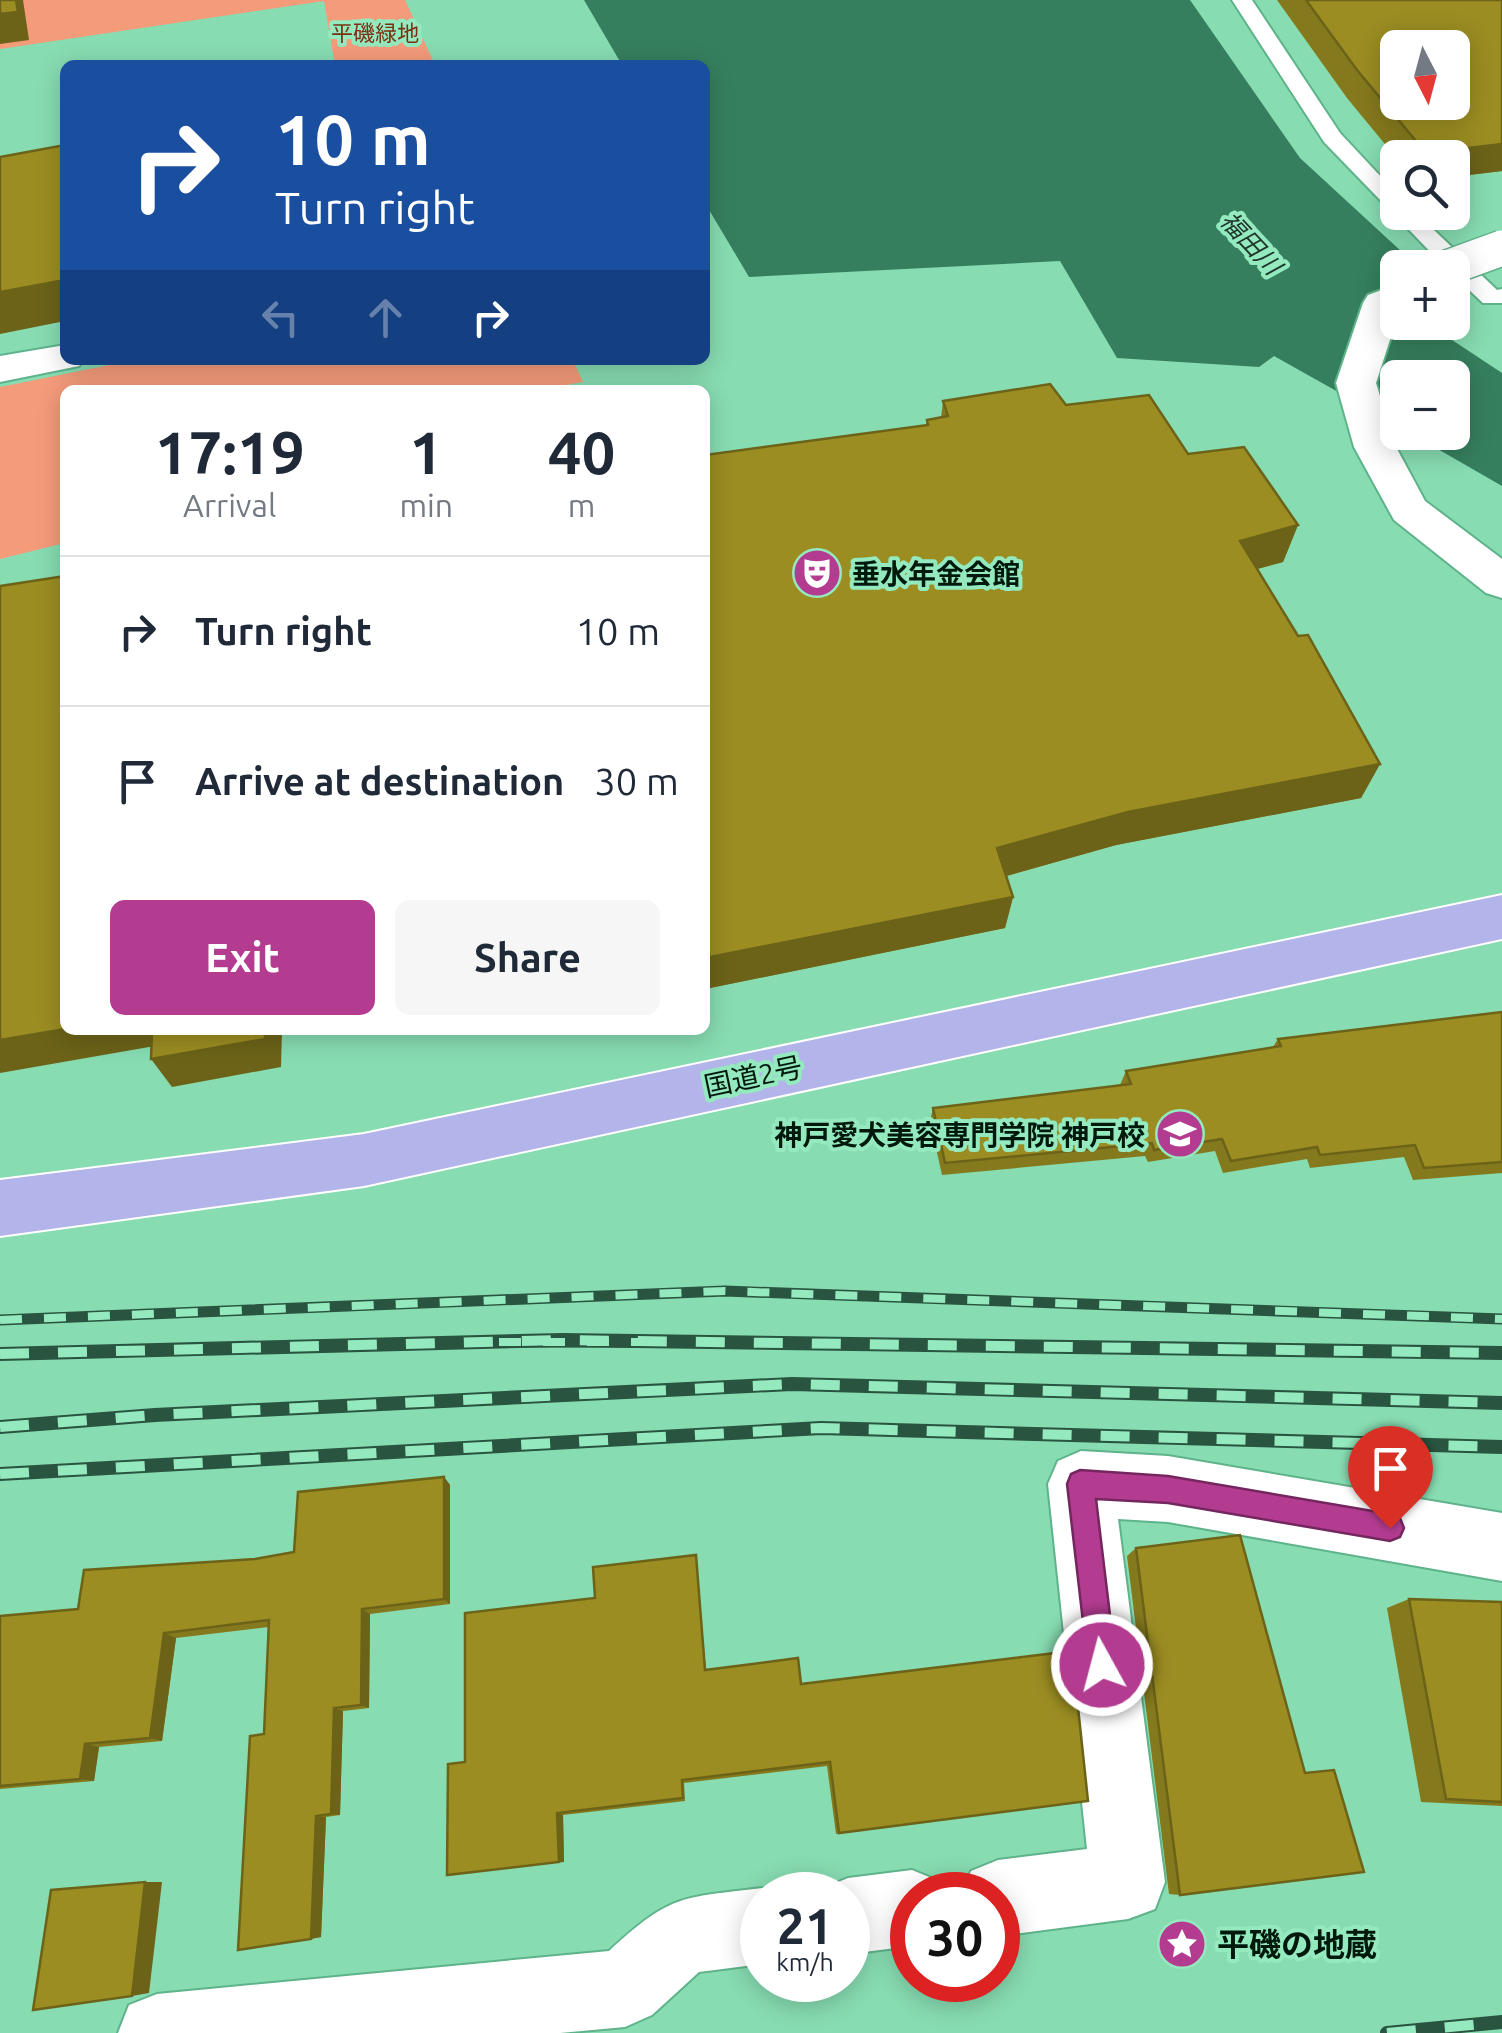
<!DOCTYPE html>
<meta charset="utf-8">
<style>
body{margin:0;font-family:Ubuntu,"Noto Sans JP",sans-serif;background:#f6f6f7;color:#1f2937;height:100vh;display:flex;flex-direction:column;font-size:38px;white-space:nowrap}
*{box-sizing:border-box;margin:0}
p{font-size:32px;color:#747a83}
.icon{flex:none;width:55px;height:55px;fill:none;stroke:currentColor;stroke-width:2;stroke-linecap:round;stroke-linejoin:round}
.map{position:relative;flex:1;overflow:hidden}
.drawer{position:absolute;left:60px;top:385px;width:650px;height:650px;display:flex;flex-direction:column;background:#fff;border-radius:15px;box-shadow:0 5px 25px #0003}
.drawer>*{flex:none}
.guide{position:absolute;left:60px;top:60px;width:650px;height:305px;border-radius:15px;box-shadow:0 5px 25px #0003;background:#1a4fa0;color:#fff;overflow:hidden}
.needle{width:65px;rotate:174deg}
.controls{position:absolute;left:1380px;top:30px;display:grid;gap:20px}
.controls a{display:grid;place-items:center;width:90px;height:90px;border-radius:15px;background:#fff;box-shadow:0 5px 25px #0003;font-size:50px}
.speed{position:absolute;left:740px;top:1872px;display:flex;gap:20px;font-size:50px;font-weight:700;text-align:center}
.speed>*{display:grid;place-content:center;width:130px;height:130px;border-radius:50%;background:#fff;box-shadow:0 5px 25px #0003;line-height:1}
.speed small{font-size:25px;font-weight:400}
.speed .limit{border:15px solid #d22;background:#fff;color:#111}
.pin{position:absolute;display:grid;place-items:center;width:85px;height:85px;color:#fff;margin:-102px -42px;border-radius:50% 50% 50% 0;rotate:-45deg;box-shadow:0 0 10px #0007}
.pin .icon{rotate:45deg}
.me{position:absolute;width:110px;margin:-55px;rotate:353deg;stroke-linejoin:round;filter:drop-shadow(0 0 8px #0008)}
.turn{display:flex;align-items:center;gap:35px;height:210px;padding:0 50px;font-size:45px}
.turn .icon{width:130px;height:130px;stroke-width:2.5}
.turn b{display:block;font-size:70px;line-height:85px}
.lanes{display:flex;align-items:center;height:95px;padding:0 50px;background:#0003;justify-content:center;gap:50px;direction:ltr}
.lanes .off{opacity:.35}
.eta{display:flex;justify-content:space-evenly;align-items:center;height:170px;text-align:center}
.eta b{font-size:60px;font-weight:700;line-height:70px}
.action{display:flex;gap:20px;margin-top:auto;padding:20px 50px}
.action a{flex:1;height:115px;border-radius:15px;background:#b33c91;color:#fff;font-size:40px;font-weight:700;line-height:115px;text-align:center}
.action a+a{background:#f6f6f7;color:#1f2937}
ul{padding:0;list-style:none}
li{display:flex;align-items:center;gap:30px;height:150px;padding:0 50px;border-top:2px solid #e0e1e3}
li div{flex:1}
li b{display:block;font-size:38px}
li em{font-style:normal}
.map>svg:first-child{display:block}
.green{fill:#f49b7a}
.water{fill:#367f5e}
.lines{fill:none;stroke-linecap:round;stroke-linejoin:round}
.service-casing{stroke:#5fb38a;stroke-width:4}
.minor-casing{stroke:#5fb38a;stroke-width:4}
.tertiary-casing{stroke:#5fb38a;stroke-width:4}
.trunk-casing{stroke:#fff;stroke-width:4}
.service{fill:#fff;fill-rule:evenodd}
.minor{fill:#fff;fill-rule:evenodd}
.tertiary{fill:#fff;fill-rule:evenodd}
.trunk{fill:#b2b4ea;fill-rule:evenodd}
.rail-far1-casing{stroke:#29543f;stroke-width:11}
.rail-casing{stroke:#29543f;stroke-width:14}
.rail-far1{stroke:#94e9be;stroke-width:8;stroke-dasharray:22;stroke-linecap:butt}
.rail{stroke:#94e9be;stroke-width:10;stroke-dasharray:29;stroke-linecap:butt}
.tertiary-bridge-casing{stroke:#5fb38a;stroke-width:38;stroke-linecap:butt}
.tertiary-bridge{stroke:#fff;stroke-width:35}
.wall{fill:#85791d}
.shaded-wall{fill:#6c6318}
.building{fill:#9b8d22;stroke:#6c6318;stroke-width:2.5;fill-rule:evenodd}
.route{fill:#b33c91;stroke:#74275e;stroke-width:2.5}
.labels{text-anchor:middle;dominant-baseline:central;stroke-width:8;stroke-linejoin:round;paint-order:stroke}
.far-park-label{font-size:22px;fill:#793112;stroke:#94e9be}
.far-water-label{font-size:25px;font-style:italic;fill:#1e362a;stroke:#94e9be}
.poi-label{font-size:28px;font-weight:bold;fill:#00190d;stroke:#94e9be;text-anchor:start}
.street-label{font-size:28px;fill:#00190d;stroke:#94e9be}
.near-poi-label{font-size:32px;font-weight:bold;fill:#00190d;stroke:#94e9be;text-anchor:start}
</style>
<div class="map">
<svg width="1502" height="2033" viewBox="0 0 1502 2033">
<rect width="100%" height="100%" fill="#87dcb2"/>
<path class="green" d="M0 0H405L435 65H335L324 1 0 49Z
M134 360H573L583 382 538 390H65V543L0 559V387Z"/>
<path class="water" d="M584 0H1190L1300 158 1402 252 1392 261 1399 267 1398 322 1451 323 1440 332 1502 373V486L1410 433 1452 432V378H1398L1397 425 1274 356 1259 367 1117 358 1060 261 749 277 705 203V65H622Z"/>
<g class="lines">
<g class="service-casing">
<path id="service" d="M1232 0H1252L1340 133 1398 195V212H1415L1497 290 1502 289V303H1483L1452 274V268H1446L1324 142Z"/>
</g>
<g class="minor-casing">
<path id="minor" d="M1081 1451 1168 1456 1502 1513V1581L1168 1522 1118 1519 1165 1882 1155 1909 1128 1919 998 1936V1895H962L971 1871 998 1860 1087 1849 1048 1484 1058 1461Z
M912 1870 939 1881 944 1895H912V1946L848 1954V1895H819L821 1889 848 1878Z
M762 1888 779 1895H762V1964L699 1972 652 2015 625 2027 560 2033H118L129 2005 157 1994 609 1951C671 1894 680 1898 762 1888Z"/>
</g>
<g class="tertiary-casing">
<path id="tertiary" d="M1398 284V315L1376 383 1396 447 1425 501 1502 559V598L1486 593 1394 520 1354 447 1336 383 1363 303 1368 295Z
M65 345V360H83L79 366 0 382V356Z"/>
</g>
<g class="trunk-casing">
<path id="trunk" d="M1502 895V939L364 1186 0 1236V1180L364 1134Z"/>
</g>
<use href="#service" class="service"/>
<use href="#minor" class="minor"/>
<use href="#tertiary" class="tertiary"/>
<use href="#trunk" class="trunk"/>
<g class="rail-far1-casing">
<path id="rail-far1" d="M0 1320 725 1291 1502 1319
M499 1342H675"/>
</g>
<g class="rail-casing">
<path id="rail" d="M0 1354 562 1340 1502 1353
M0 1427 155 1415 792 1384 1502 1403
M0 1474 821 1428 1502 1447
M1387 2033 1502 2022"/>
</g>
<use href="#rail-far1" class="rail-far1"/>
<use href="#rail" class="rail"/>
<g class="tertiary-bridge-casing">
<path id="tertiary-bridge" d="M1447 268 1502 248"/>
</g>
<use href="#tertiary-bridge" class="tertiary-bridge"/>
</g>
<path class="wall" d="M1277 0H1502V171L1452 177V158H1398V160L1347 98Z
M943 401 1066 405 1188 454 1298 525 1283 562 1257 569 1298 636 1380 764 1361 798 1116 845 1006 876 1013 897 1005 928 705 989V455L926 425 927 420 941 418Z
M1502 1012V1173L1413 1180 1404 1157 1310 1168 1307 1159 1223 1173 1215 1151 1148 1162 1145 1156 942 1175 930 1121 933 1108 1120 1085 1126 1071 1273 1047 1278 1039Z
M444 1477 450 1485V1604L370 1614 369 1708 343 1711 340 1815 326 1817 321 1937 238 1950 264 1734 269 1627 176 1638 162 1741 99 1747 94 1781 0 1789V1616L78 1609 255 1559 294 1552Z
M1136 1548 1305 1773 1180 1895 1169 1894 1127 1556Z
M696 1555 706 1670 801 1684 1088 1801 836 1834 827 1766 684 1783 685 1801 563 1815 564 1862 447 1875 465 1762Z
M1409 1599 1502 1602V1806L1421 1802 1387 1608Z"/>
<path class="shaded-wall" d="M16 0H23L29 40 0 44V14Z
M1502 136V171L1452 177V158H1424L1426 153Z
M65 280V321L0 334V292Z
M1298 525 1283 562 1227 577 1240 541Z
M1380 764 1361 798 1116 845 989 881 997 848 1128 812Z
M1013 897 1005 928 705 989V958Z
M65 1029 164 1030 172 1043 0 1073V1040Z
M265 1030H282L281 1067 172 1087 151 1059Z
M444 1477 450 1485V1604L444 1599Z
M362 1609 370 1614 369 1708 361 1705Z
M164 1633 176 1638 162 1741 150 1738Z
M334 1708 343 1711 340 1815 331 1814Z
M85 1744 99 1747 94 1781 80 1779Z
M557 1813 563 1815 564 1862H559Z
M316 1816 326 1817 321 1937 311 1939Z
M145 1882H162L149 1993 132 1996Z"/>
<path class="building" d="M0 0H16L18 12 0 14Z
M1306 0H1502V144L1426 153 1357 70ZM1398 48H1452V102H1398Z
M65 145V280L0 292V157Z
M1050 384 1066 405 1149 395 1188 454 1244 447 1298 525 1240 541 1298 636 1308 635 1380 764 1128 812 997 848 1013 897 705 958V455L928 425 927 420 948 416 943 401Z
M65 576V1029L0 1040V586Z
M1502 1012V1162L1424 1168 1415 1145 1320 1155 1317 1147 1231 1161 1222 1139 1154 1150 1152 1143 945 1163 933 1108 1131 1084 1126 1071 1281 1046 1278 1039Z
M152 1030H265V1039L151 1059Z
M444 1477V1599L362 1609 361 1705 334 1708 331 1814 316 1816 311 1939 238 1950 250 1736 264 1734 269 1620 164 1633 150 1738 85 1744 80 1779 0 1786V1616L78 1609 84 1570 255 1559 294 1552 298 1492Z
M1240 1535 1305 1773 1334 1770 1364 1872 1180 1895 1136 1548Z
M696 1555 705 1670 798 1658 801 1684 1072 1651 1088 1801 839 1833 830 1762 682 1780 683 1798 557 1813 559 1862 447 1875 448 1764 465 1762V1613L595 1598 593 1567Z
M1409 1599 1502 1602V1802L1446 1799Z
M145 1882 132 1996 33 2010 51 1890Z"/>
<path class="route" d="M1080 1470 1168 1476 1390 1514 1400 1518 1404 1528 1400 1537 1390 1541 1168 1503 1096 1499 1116 1665 1112 1675 1102 1679 1092 1675 1088 1665 1067 1484 1071 1474Z"/>
<defs>
<g id="theatre-disc" transform="scale(2.5)"><circle r="9.5" fill="#b33c91" stroke="#94e9be"/><path d="M-5-5.5Q0-4 5-5.5V0Q5 5 0 6Q-5 5-5 0ZM-3.3-2.5H-1v1.5H-3.3ZM1-2.5H3.3v1.5H1ZM-2.8 1Q0 5.5 2.8 1Z" fill="#fff"/></g>
<g id="school-disc" transform="scale(2.5)"><circle r="9.5" fill="#b33c91" stroke="#94e9be"/><path d="M0-5L7-2L0 1L-7-2ZM-4 1L0 2.5L4 1V4Q0 6-4 4Z" fill="#fff"/></g>
<g id="sight-disc" transform="scale(2.5)"><circle r="9.5" fill="#b33c91" stroke="#94e9be"/><path d="M0-6L1.8-2.2L6-1.7L2.9 1.2L3.7 5.4L0 3.3L-3.7 5.4L-2.9 1.2L-6-1.7L-1.8-2.2Z" fill="#fff"/></g>
</defs>
<g fill-rule="evenodd">
<use href="#theatre-disc" x="817" y="573"/>
<use href="#school-disc" x="1180" y="1134"/>
<use href="#sight-disc" x="1182" y="1944"/>
</g>
<g class="labels">
<g class="far-park-label">
<text x="375" y="32">平磯緑地</text>
</g>
<g class="far-water-label">
<text transform="translate(1251 243) rotate(47)">福田川</text>
</g>
<g class="poi-label">
<text x="852" y="573">垂水年金会館</text>
<text x="1145" y="1134" text-anchor="end">神戸愛犬美容専門学院 神戸校</text>
</g>
<g class="street-label">
<text transform="translate(753 1076) rotate(-12)">国道2号</text>
</g>
<g class="near-poi-label">
<text x="1217" y="1944">平磯の地蔵</text>
</g>
</g>
</svg>
<div class="controls">
<a><svg class="needle" viewBox="-14 -14 28 28"><path d="M0-13l5 13h-10z" fill="#e53935"/><path d="M0 13l5-13h-10z" fill="#747a83"/></svg></a>
<a><svg class="icon" aria-label="search" viewBox="0 0 24 24"><circle cx="10" cy="10" r="6"/><path d="M15 15l6 6"/></svg></a>
<a>+</a>
<a>−</a>
</div>
<div class="speed"><div>21<small>km/h</small></div><div class="limit">30</div></div>
<div class="pin" style="left:1390px;top:1528px;background:#d93025"><svg class="icon" aria-label="arrive" viewBox="0 0 24 24"><path d="M6 21V4h12l-3 4 3 4H6"/></svg></div>
<svg class="me" style="left:1102px;top:1665px" viewBox="-20 -20 40 40"><circle r="17" fill="#b33c91" stroke="#fff" stroke-width="3"/><path d="M0-11L8 9 0 5-8 9z" fill="#fff"/></svg>
<div class="guide">
<div class="turn"><svg class="icon" aria-label="right" viewBox="0 0 24 24"><path d="M7 20v-9h11M14 6l5 5-5 5"/></svg><div><b>10 m</b>Turn right</div></div>
<div class="lanes"><svg class="icon off" aria-label="left" viewBox="0 0 24 24"><path d="M17 20v-9H6M10 6l-5 5 5 5"/></svg><svg class="icon off" aria-label="ahead" viewBox="0 0 24 24"><path d="M12 20V5M6 11l6-6 6 6"/></svg><svg class="icon" aria-label="right" viewBox="0 0 24 24"><path d="M7 20v-9h11M14 6l5 5-5 5"/></svg></div>
</div>
<section class="drawer">
<div class="eta">
<div><b>17:19</b><p>Arrival</p></div>
<div><b>1</b><p>min</p></div>
<div><b>40</b><p>m</p></div>
</div>
<ul>
<li><svg class="icon" aria-label="right" viewBox="0 0 24 24"><path d="M7 20v-9h11M14 6l5 5-5 5"/></svg><div><b>Turn right</b></div><em>10 m</em></li>
<li><svg class="icon" aria-label="arrive" viewBox="0 0 24 24"><path d="M6 21V4h12l-3 4 3 4H6"/></svg><div><b>Arrive at destination</b></div><em>30 m</em></li>
</ul>
<div class="action"><a>Exit</a><a>Share</a></div>
</section>
</div>
